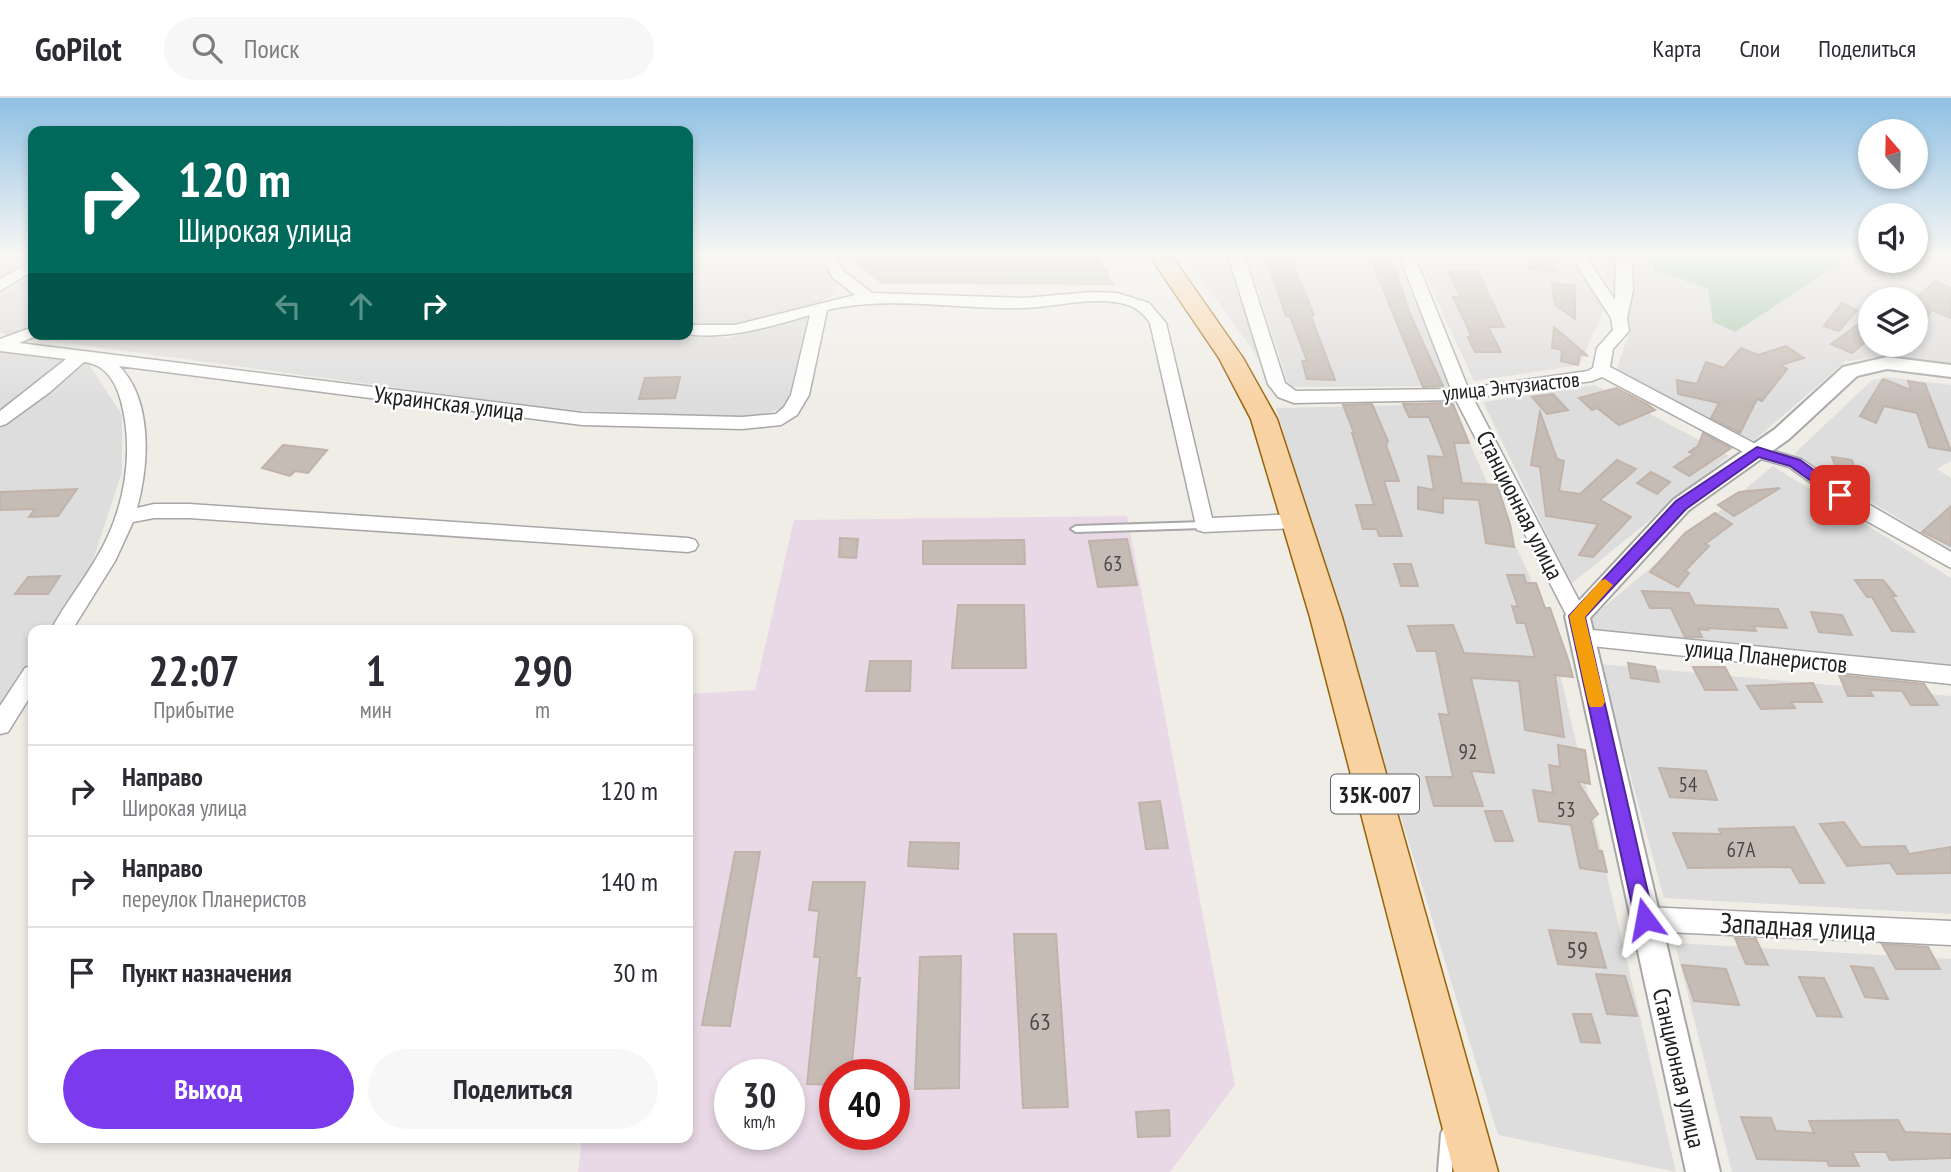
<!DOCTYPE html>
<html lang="ru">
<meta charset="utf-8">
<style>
body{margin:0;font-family:"PT Sans Narrow",sans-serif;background:#f7f7f7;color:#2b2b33;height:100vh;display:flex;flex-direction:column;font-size:26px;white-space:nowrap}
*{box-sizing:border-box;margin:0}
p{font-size:23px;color:#7c7c81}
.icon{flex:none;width:38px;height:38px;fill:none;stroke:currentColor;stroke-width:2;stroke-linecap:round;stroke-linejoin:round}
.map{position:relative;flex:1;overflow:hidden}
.drawer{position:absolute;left:28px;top:527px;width:665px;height:518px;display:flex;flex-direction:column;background:#fff;border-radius:14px;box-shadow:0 4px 10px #0003}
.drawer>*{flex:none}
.banner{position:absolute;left:28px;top:28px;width:665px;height:214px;border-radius:14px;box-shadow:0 4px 10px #0003;background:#00695c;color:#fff;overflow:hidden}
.needle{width:46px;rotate:340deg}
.fabs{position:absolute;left:1858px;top:21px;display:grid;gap:14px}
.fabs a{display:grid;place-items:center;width:70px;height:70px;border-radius:50%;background:#fff;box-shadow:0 4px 10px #0003;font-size:35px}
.speed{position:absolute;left:714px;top:961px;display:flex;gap:14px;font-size:35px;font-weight:700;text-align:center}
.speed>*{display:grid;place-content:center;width:91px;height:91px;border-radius:50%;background:#fff;box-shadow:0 4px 10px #0003;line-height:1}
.speed small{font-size:18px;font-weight:400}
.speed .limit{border:10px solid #d22;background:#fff;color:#111}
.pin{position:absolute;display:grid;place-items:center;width:60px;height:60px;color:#fff;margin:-30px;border-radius:14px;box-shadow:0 4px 10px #0006}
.me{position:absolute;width:77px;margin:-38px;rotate:347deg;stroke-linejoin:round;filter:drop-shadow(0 0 5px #0008)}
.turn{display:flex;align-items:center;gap:24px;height:147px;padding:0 35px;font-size:32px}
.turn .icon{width:91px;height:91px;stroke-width:2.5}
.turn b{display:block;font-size:49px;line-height:60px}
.lanes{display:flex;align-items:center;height:66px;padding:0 35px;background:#0003;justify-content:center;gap:35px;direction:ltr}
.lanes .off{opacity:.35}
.eta{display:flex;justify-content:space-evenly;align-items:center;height:119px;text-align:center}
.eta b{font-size:42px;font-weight:700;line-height:49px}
.cta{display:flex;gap:14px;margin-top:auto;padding:14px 35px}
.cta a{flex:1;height:80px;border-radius:42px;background:#7c3aed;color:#fff;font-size:28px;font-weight:700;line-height:80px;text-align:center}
.cta a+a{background:#f7f7f7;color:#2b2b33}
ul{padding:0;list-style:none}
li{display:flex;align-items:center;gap:21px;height:91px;padding:0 35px;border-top:2px solid #e1e1e2}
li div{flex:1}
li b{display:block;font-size:26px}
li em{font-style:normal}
header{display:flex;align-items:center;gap:42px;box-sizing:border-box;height:98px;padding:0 35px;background:#fff;border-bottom:2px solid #e1e1e2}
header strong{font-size:33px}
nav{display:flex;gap:38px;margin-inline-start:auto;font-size:24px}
.search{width:490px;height:63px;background:#f7f7f7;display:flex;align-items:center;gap:18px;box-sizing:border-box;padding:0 24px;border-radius:38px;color:#7c7c81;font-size:26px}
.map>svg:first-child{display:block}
.residential{fill:#dedddd;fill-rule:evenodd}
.industrial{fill:#e9d9e6;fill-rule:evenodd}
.construction{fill:#c4c4b2}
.cemetery{fill:#a8c8ad}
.building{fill:#c5bcb6;stroke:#c1b3a9;stroke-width:2}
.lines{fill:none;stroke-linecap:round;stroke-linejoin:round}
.service-casing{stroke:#a7a7a7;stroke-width:4}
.minor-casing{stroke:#a7a7a7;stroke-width:3}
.tertiary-casing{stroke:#a7a7a7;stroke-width:4}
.primary-casing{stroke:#966305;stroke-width:3}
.service{fill:#fff;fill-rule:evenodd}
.minor{fill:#fff;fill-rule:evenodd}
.tertiary{fill:#fff;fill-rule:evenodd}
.primary{fill:#f9d2a3;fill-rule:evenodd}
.route{fill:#7c3aed;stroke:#51269a;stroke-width:2}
.slow{fill:#f59e0b}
.labels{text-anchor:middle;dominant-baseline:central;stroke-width:5;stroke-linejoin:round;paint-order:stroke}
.far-street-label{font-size:21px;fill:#202020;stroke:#fff}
.number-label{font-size:21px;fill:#494746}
.shield{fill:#fff;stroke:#636363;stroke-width:2}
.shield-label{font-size:23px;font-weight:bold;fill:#202020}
.street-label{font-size:24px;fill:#202020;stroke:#fff}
.near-number-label{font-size:24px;fill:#494746}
.near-street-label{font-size:28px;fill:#202020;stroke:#fff}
</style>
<header>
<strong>GoPilot</strong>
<div class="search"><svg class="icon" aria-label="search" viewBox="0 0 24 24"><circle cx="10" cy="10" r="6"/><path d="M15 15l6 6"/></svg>Поиск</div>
<nav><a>Карта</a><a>Слои</a><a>Поделиться</a></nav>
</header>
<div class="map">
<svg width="1951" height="1074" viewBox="0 0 1951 1074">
<rect width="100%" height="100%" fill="#f0ede7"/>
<path class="residential" d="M0 157H33V160L0 182Z
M688 157H816L818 166 838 184 836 195 813 208 745 228 688 225Z
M1184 157H1229L1259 261Z
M1247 157H1394L1453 288 1289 289Z
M1416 157H1577L1608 201 1580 267 1474 283Z
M1589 157H1871V163H1916V157H1951V269L1874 259 1845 264 1751 345 1616 273 1631 229 1623 203ZM1871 201H1916V247H1871Z
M33 176V229L9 238 0 234V198Z
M809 217 788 302 782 310 757 319 560 312 37 241 42 236H666L727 240Z
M5 253 70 261 0 316V254Z
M87 263 122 317V374L91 468 49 532H33V557L0 609V331Z
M1889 279 1951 287V363L1937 371 1951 380V453L1794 356 1872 282Z
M1595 287 1729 358 1571 486 1483 304Z
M1452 306 1546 515 1676 1074 1498 1037 1276 310Z
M1773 368 1951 480V567L1591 535 1587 523Z
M1600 566 1951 598V816L1664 800Z
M1675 845 1951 861V1074H1732Z"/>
<path class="industrial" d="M1127 418 1235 987 1170 1074H578L582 1040H688V596L755 592 794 422ZM730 976H789V1036H730ZM835 976H894V1036H835Z"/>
<path class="construction" d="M845 157H1097L1115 187 882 186Z"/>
<path class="cemetery" d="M1653 157H1844L1838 167 1735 234 1713 224 1708 190 1653 173Z"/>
<path class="building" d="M1526 157H1550L1556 173 1530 171Z
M1267 162H1291L1314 217 1311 218 1335 282 1307 281 1302 263H1307L1290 218H1286Z
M1372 164H1393L1409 214 1443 288 1423 289Z
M1448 173H1478L1504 229H1488L1501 254H1475L1468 239H1471L1468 230 1453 199H1460Z
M1936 183 1951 190V220L1932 212 1916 236V199Z
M1552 185 1575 188V221L1555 207Z
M1842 205 1857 212 1839 233 1824 228Z
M1871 217V239L1852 255 1831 246Z
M1554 229 1588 258 1580 256 1578 267 1561 263 1562 252 1552 250Z
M1786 248 1804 260 1781 267 1787 271 1762 303 1757 301 1740 335 1711 320 1719 305 1678 296 1677 282 1697 286 1706 264 1724 270 1741 250 1758 257Z
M680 279 675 300 639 301 645 280Z
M1883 281 1911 292 1908 283 1925 286 1951 353 1929 349 1917 315 1884 308 1876 325 1860 318Z
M1616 290 1647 306 1655 312 1619 327 1597 310 1592 312 1579 300Z
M1553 296 1568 312 1547 316 1532 299Z
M1449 305 1453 306 1469 345H1454L1462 385 1497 387 1510 426 1514 449 1486 445 1479 402 1443 400V415L1418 411V389L1434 392 1428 358 1445 359 1429 319H1409L1403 306Z
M1372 306 1388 343 1386 347 1399 383H1384L1402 438H1379L1377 431H1363L1356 407H1374L1352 335H1354L1343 307Z
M1540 314 1557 361 1564 363 1559 393 1580 396 1617 362 1636 371 1600 402 1631 419 1593 459 1579 457 1598 426 1546 418 1540 369 1531 367Z
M1703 335 1731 350 1689 378 1674 369 1693 356 1689 354 1698 348Z
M283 347 327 352 308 375 295 373 290 378 262 370Z
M1832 359 1852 362 1860 386 1838 376Z
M1651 374 1670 384 1657 396 1637 385Z
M1780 390 1734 418 1718 407 1739 394Z
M77 391 58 418 29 419 35 411 0 412V394Z
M1951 408V448L1922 434Z
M1715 415 1732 426 1705 446 1709 448 1685 473 1689 475 1678 489 1650 474 1685 435Z
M840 440 858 441 856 460 839 459Z
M1127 441 1137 487 1098 489 1089 443Z
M1024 442 1025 466H923V443Z
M1394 466H1411L1418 488H1401Z
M1507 477H1524L1526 485H1536L1545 510H1550L1568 561 1573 579 1555 577 1564 639 1525 632 1519 583 1471 580 1494 675 1471 673 1483 708H1434L1426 679H1453L1439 616 1449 617 1436 553H1417L1408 528 1453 527 1464 555 1535 559 1525 525H1517L1512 508 1518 509Z
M60 478 48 496H15L28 479Z
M1855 482H1883L1896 498H1892L1914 534 1892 533 1872 499H1867Z
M1642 493 1689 495 1695 507 1778 511 1787 530 1753 528 1756 533 1707 530 1708 532 1698 531 1702 539H1685L1671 510H1650Z
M958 507H1024L1026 570H952Z
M1811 514 1842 517 1852 537 1819 534Z
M870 563H911L910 593H866Z
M1628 565 1655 569 1659 584 1631 580Z
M1693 569H1725L1737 592H1705Z
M1839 577 1924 586 1938 607H1911L1902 593 1869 592 1873 598H1848Z
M1813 585 1822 604H1791L1795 610 1761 611 1747 588Z
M1558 647 1585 652 1590 686 1577 683 1598 716 1591 722 1598 753H1602L1607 774 1580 770 1571 727 1539 723 1533 692 1553 695 1549 667 1560 669Z
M1659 670 1706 673 1717 702 1670 699Z
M1160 703 1168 750 1146 751 1139 705Z
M1485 713H1502L1513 743H1495Z
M1844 724 1861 749 1905 748 1909 756 1951 749V775L1897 776 1890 765 1847 768 1820 726Z
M1794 729 1824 785H1800L1791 769 1688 770 1673 735 1721 736 1719 731Z
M910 744 959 745 958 771 908 768Z
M735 754H760L730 928 702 927Z
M813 784H865L856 880H860L851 976H835V987L807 986 820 859H814L819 813 809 812Z
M1549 832 1596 835 1606 870 1558 866Z
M1014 836H1056L1068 1009 1023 1010Z
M1735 840 1756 841 1768 867 1746 866Z
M1882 846 1928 849 1940 871H1896Z
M961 858 959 990 915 991 920 859Z
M1682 867 1726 871 1739 907 1694 903Z
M1851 868 1873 870 1888 901 1865 899Z
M1596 876 1625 878 1637 918 1607 916Z
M1799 879 1824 880 1842 919 1817 918Z
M1573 916H1591L1600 945 1581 944Z
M1169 1012 1170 1038 1138 1039 1136 1014Z
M1741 1019 1771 1020 1776 1033 1814 1035 1809 1023 1898 1022 1905 1034 1951 1036V1060L1890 1062 1886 1054H1852L1859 1068H1829L1827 1063 1757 1061Z"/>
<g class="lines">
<g class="service-casing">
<path id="service" d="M1204 424 1209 427 1204 430 1076 434 1071 431 1076 428Z
M1448 1029 1453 1031 1455 1036 1452 1074H1438L1441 1036 1443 1031Z"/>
</g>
<g class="minor-casing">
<path id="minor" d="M820 157H834L844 173 872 195 1024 200 1091 194 1117 195 1149 205 1166 225 1212 420 1297 416 1304 418 1307 423 1304 428 1297 430 1204 434 1197 432 1150 225C1143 214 1133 207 1120 205 1088 199 1056 209 1024 210 958 212 893 197 827 212L809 297 797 317 781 327 742 331 582 327 119 268C153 302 149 367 137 410L154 406H189L688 440 695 442 698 447 695 452 688 454 189 420H154L133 424 115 463 72 532H51C64 507 83 484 97 459 124 414 135 355 121 303 116 284 105 266 84 264L50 294 6 326 0 328V313L66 261 0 253V241L33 229V236L39 237 19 245 582 315 742 319 776 316 784 309 791 297 810 217C769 229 728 242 686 236H688V227H735L855 197 833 180Z
M1228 157H1244L1285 285 1296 293 1451 291 1399 157H1414L1468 290 1588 273 1593 270 1597 250 1613 232 1611 220 1570 157H1585L1615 202 1616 157H1631L1633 192 1627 220 1629 233 1613 251 1610 269 1763 350 1801 361 1870 407 1951 454V470L1856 417 1789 369 1751 358 1602 279 1592 283 1473 300 1587 518 1584 524 1577 526 1570 524 1456 302 1294 305 1278 299 1268 286Z
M33 163V173L0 193V181Z
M1582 531 1951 568V586L1582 547 1575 545 1571 539 1575 533Z
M33 567V594L8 634 0 636V608L25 570Z
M1645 809 1951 823V847L1645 833 1636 829 1632 821 1636 813Z"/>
</g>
<g class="tertiary-casing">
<path id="tertiary" d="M1887 259 1951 267V279L1887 271 1857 278 1789 341 1689 412 1590 520 1720 1074H1686L1565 518 1673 402 1775 331 1843 269Z"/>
</g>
<g class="primary-casing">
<path id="primary" d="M1149 157H1171L1243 260 1277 321 1342 519 1498 1074H1454L1310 519 1251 321 1219 260Z"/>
</g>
<use href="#service" class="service"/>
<use href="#minor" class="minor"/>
<use href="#tertiary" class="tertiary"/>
<use href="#primary" class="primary"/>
</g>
<linearGradient id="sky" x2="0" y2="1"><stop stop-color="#8fc0e3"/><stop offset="0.51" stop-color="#f8f7f4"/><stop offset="1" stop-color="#f8f7f4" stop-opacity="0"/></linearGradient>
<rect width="1951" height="307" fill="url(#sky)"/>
<path class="route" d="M1757 349 1800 362 1848 397 1840 402 1835 400 1790 368 1759 359 1686 411 1585 519 1654 821 1652 828 1645 831 1638 828 1635 821 1569 518 1676 403Z"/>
<path class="slow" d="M1605 481 1613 487 1585 519 1605 604 1602 609H1590L1588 604 1569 518 1600 483Z"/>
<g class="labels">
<g class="far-street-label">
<text transform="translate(1511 288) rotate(-6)">улица Энтузиастов</text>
</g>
<g class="number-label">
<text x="1113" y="465">63</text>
<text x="1468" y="653">92</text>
<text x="1688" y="686">54</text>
<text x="1566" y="711">53</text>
<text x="1741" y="751">67А</text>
</g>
<rect class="shield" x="1331" y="676.5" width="88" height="39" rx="5"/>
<g class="shield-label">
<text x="1375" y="696">35К-007</text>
</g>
<g class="street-label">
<text transform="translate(449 305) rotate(7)">Украинская улица</text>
<text transform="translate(1520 407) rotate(63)">Станционная улица</text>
<text transform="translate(1766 558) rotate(6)">улица Планеристов</text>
<text transform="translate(1679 970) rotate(77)">Станционная улица</text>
</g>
<g class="near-number-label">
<text x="1577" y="851">59</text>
<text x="1040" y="923">63</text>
</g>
<g class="near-street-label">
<text transform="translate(1798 828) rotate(3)">Западная улица</text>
</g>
</g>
</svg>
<div class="fabs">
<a><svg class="needle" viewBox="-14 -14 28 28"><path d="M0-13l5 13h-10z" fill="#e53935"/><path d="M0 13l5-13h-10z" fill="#7c7c81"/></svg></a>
<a><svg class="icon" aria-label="sound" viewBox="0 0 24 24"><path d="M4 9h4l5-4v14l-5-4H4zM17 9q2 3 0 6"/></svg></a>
<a><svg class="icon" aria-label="layers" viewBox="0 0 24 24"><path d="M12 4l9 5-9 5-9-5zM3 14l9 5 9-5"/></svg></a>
</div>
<div class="speed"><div>30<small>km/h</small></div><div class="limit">40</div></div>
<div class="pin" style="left:1840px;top:397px;background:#d93025"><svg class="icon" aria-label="arrive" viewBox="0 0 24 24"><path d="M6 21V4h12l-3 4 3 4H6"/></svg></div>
<svg class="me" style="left:1645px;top:821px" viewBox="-20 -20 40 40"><path d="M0-17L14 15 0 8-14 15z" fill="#7c3aed" stroke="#fff" stroke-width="4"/></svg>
<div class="banner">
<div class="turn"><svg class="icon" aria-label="right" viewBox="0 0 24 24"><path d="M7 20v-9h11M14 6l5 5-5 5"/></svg><div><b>120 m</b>Широкая улица</div></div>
<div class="lanes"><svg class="icon off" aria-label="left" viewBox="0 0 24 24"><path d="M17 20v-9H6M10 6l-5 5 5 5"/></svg><svg class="icon off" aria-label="ahead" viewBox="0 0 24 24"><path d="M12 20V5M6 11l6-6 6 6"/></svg><svg class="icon" aria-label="right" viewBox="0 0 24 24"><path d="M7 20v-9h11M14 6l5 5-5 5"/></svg></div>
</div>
<section class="drawer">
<div class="eta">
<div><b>22:07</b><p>Прибытие</p></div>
<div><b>1</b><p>мин</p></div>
<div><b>290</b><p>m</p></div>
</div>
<ul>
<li><svg class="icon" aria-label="right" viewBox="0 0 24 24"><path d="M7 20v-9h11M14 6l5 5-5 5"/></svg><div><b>Направо</b><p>Широкая улица</p></div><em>120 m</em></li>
<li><svg class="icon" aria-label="right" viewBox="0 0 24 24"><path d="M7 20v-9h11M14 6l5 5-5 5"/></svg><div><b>Направо</b><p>переулок Планеристов</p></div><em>140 m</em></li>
<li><svg class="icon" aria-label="arrive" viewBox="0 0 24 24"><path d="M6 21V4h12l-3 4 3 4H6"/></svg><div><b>Пункт назначения</b></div><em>30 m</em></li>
</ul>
<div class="cta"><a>Выход</a><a>Поделиться</a></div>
</section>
</div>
